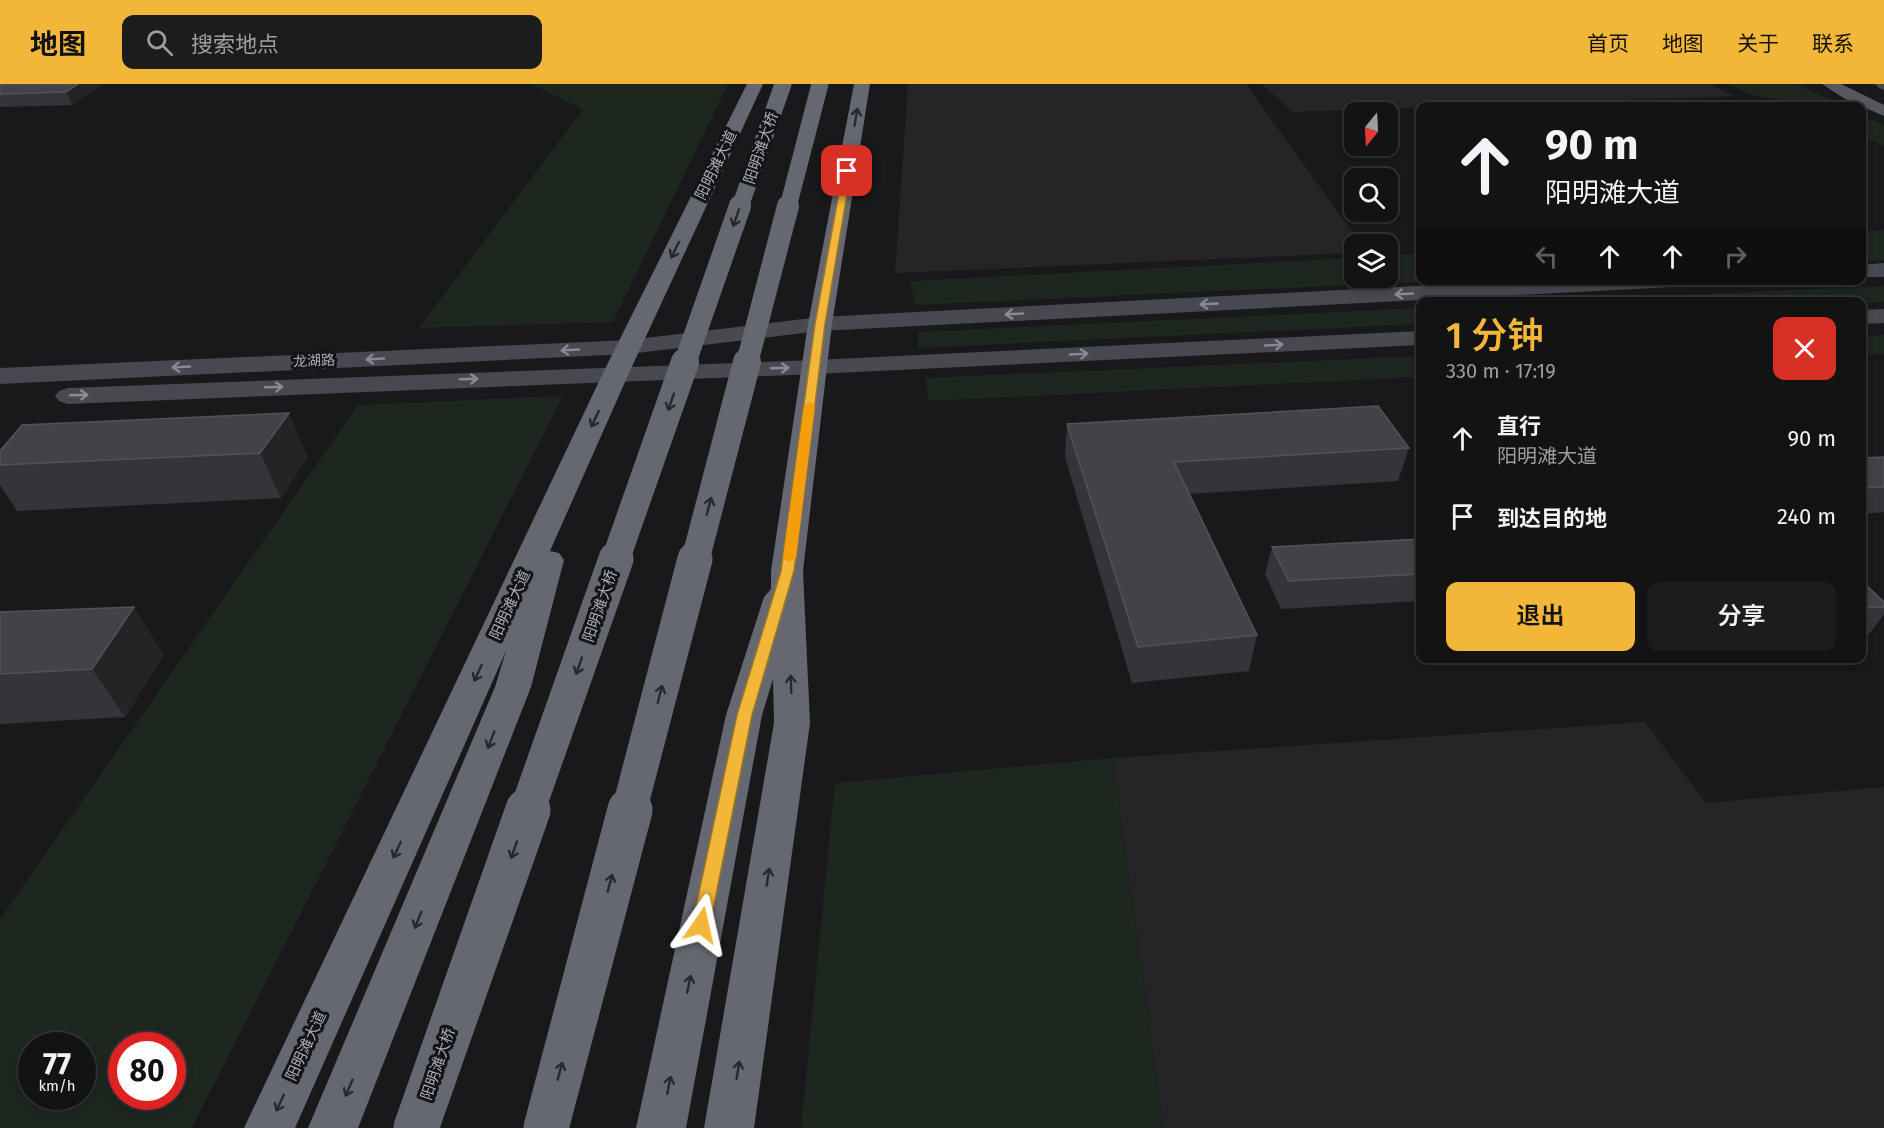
<!DOCTYPE html>
<html lang="zh">
<meta charset="utf-8">
<style>
body{margin:0;font-family:"Fira Sans","Noto Sans SC",sans-serif;background:#1c1c1d;color:#f1f3f6;height:100vh;display:flex;flex-direction:column;font-size:22px;white-space:nowrap}
*{box-sizing:border-box;margin:0}
p{font-size:20px;color:#9d9ea0}
.icon{flex:none;width:33px;height:33px;fill:none;stroke:currentColor;stroke-width:2;stroke-linecap:round;stroke-linejoin:round}
.map{position:relative;flex:1;overflow:hidden}
.side{position:absolute;left:1416px;top:213px;width:450px;height:366px;display:flex;flex-direction:column;background:#131314;border-radius:12px;box-shadow:0 3px 9px #0003,0 0 0 2px #323234}
.side>*{flex:none}
.guide{position:absolute;left:1416px;top:18px;width:450px;height:183px;border-radius:12px;box-shadow:0 3px 9px #0003,0 0 0 2px #323234;background:#131314;color:#f1f3f6;overflow:hidden}
.needle{width:39px;rotate:198deg}
.buttons{position:absolute;left:1344px;top:18px;display:grid;gap:12px}
.buttons a{display:grid;place-items:center;width:54px;height:54px;border-radius:12px;background:#131314;box-shadow:0 3px 9px #0003,0 0 0 2px #323234;font-size:30px}
.speed{position:absolute;left:18px;top:948px;display:flex;gap:12px;font-size:30px;font-weight:700;text-align:center}
.speed>*{display:grid;place-content:center;width:78px;height:78px;border-radius:50%;background:#131314;box-shadow:0 3px 9px #0003,0 0 0 2px #323234;line-height:1}
.speed small{font-size:15px;font-weight:400}
.speed .limit{border:9px solid #d22;background:#fff;color:#111}
.pin{position:absolute;display:grid;place-items:center;width:51px;height:51px;color:#fff;margin:-26px;border-radius:12px;box-shadow:0 3px 9px #0006}
.me{position:absolute;width:66px;margin:-33px;rotate:11deg;stroke-linejoin:round;filter:drop-shadow(0 0 4px #0008)}
.turn{display:flex;align-items:center;gap:21px;height:126px;padding:0 30px;font-size:27px}
.turn .icon{width:78px;height:78px;stroke-width:2.5}
.turn b{display:block;font-size:42px;line-height:51px}
.lanes{display:flex;align-items:center;height:57px;padding:0 30px;background:#0003;justify-content:center;gap:30px;direction:ltr}
.lanes .off{opacity:.35}
.round{display:grid;place-items:center;flex:none;width:63px;height:63px;border-radius:12px;background:#1c1c1d}
.head{display:flex;align-items:center;justify-content:space-between;height:102px;padding:0 30px}
h1{font-size:36px;font-weight:600;line-height:45px;color:#f2b739}
.button{display:flex;gap:12px;margin-top:auto;padding:12px 30px}
.button a{flex:1;height:69px;border-radius:12px;background:#f2b739;color:#111;font-size:24px;font-weight:600;line-height:69px;text-align:center}
.button a+a{background:#1c1c1d;color:#f1f3f6}
ul{padding:0;list-style:none}
li{display:flex;align-items:center;gap:18px;height:78px;padding:0 30px}
li div{flex:1}
li b{display:block;font-size:22px}
li em{font-style:normal}
header{display:flex;align-items:center;gap:36px;box-sizing:border-box;height:84px;padding:0 30px;background:#f2b739;color:#111}
header strong{font-size:28px}
nav{display:flex;gap:33px;margin-inline-start:auto;font-size:21px}
.search{width:420px;height:54px;background:#1c1c1d;display:flex;align-items:center;gap:15px;box-sizing:border-box;padding:0 21px;border-radius:12px;color:#9d9ea0;font-size:22px}
.map>svg:first-child{display:block}
.built{fill:#252528}
.green{fill:#1e2620;fill-rule:evenodd}
.lines{fill:none;stroke-linecap:round;stroke-linejoin:round}
.secondary{fill:#484950;fill-rule:evenodd}
.primary{fill:#56575f;fill-rule:evenodd}
.highway{fill:#666871;fill-rule:evenodd}
.highway-bridge-far4{stroke:#666871;stroke-width:17}
.highway-bridge-far3{stroke:#666871;stroke-width:22}
.highway-bridge-far2{stroke:#666871;stroke-width:28}
.highway-bridge-far1{stroke:#666871;stroke-width:35}
.highway-bridge{stroke:#666871;stroke-width:45}
.wall{fill:#353539}
.shaded-wall{fill:#242427}
.building{fill:#424247;stroke:#525359;stroke-width:1.5}
.oneway{stroke:#28292d}
.oneway2{stroke:#888b95}
.route{fill:#f2b739;stroke:#9d7725;stroke-width:1.5}
.slow{fill:#f59e0b}
.labels{text-anchor:middle;dominant-baseline:central;stroke-width:6;stroke-linejoin:round;paint-order:stroke}
.far-street-label{font-size:14px;fill:#abafba;stroke:#141416}
.street-label{font-size:15px;fill:#abafba;stroke:#141416}
</style>
<header>
<strong>地图</strong>
<div class="search"><svg class="icon" aria-label="search" viewBox="0 0 24 24"><circle cx="10" cy="10" r="6"/><path d="M15 15l6 6"/></svg>搜索地点</div>
<nav><a>首页</a><a>地图</a><a>关于</a><a>联系</a></nav>
</header>
<div class="map">
<svg width="1884" height="1044" viewBox="0 0 1884 1044">
<rect width="100%" height="100%" fill="#19191b"/>
<path class="built" d="M908 0H1246L1361 160H1354V169L895 189Z
M1262 0H1709L1734 12 1292 28Z
M1645 638 1706 719 1884 703V1044H1164L1113 674Z"/>
<path class="green" d="M531 0H728L613 238 419 244 583 25Z
M1729 0H1796L1844 22H1798L1787 17 1748 10Z
M1862 31 1884 41V62L1862 52Z
M1884 146V176L1862 177V147Z
M1420 170V196L1438 197 915 221 910 197 1354 174V194H1388V172Z
M1884 202V218L1862 219 1553 217Z
M1420 224V240L918 264V248Z
M1884 251V270L1862 271V252Z
M1420 272V293L929 317 925 294Z
M563 312 192 1044H0V835L358 321ZM32 962H82V1012H32ZM122 962H172V1012H122Z
M1113 674 1164 1044H801L835 699Z"/>
<g class="lines">
<path class="secondary" d="M1875 0H1884V6L1879 4Z
M1884 179V193H1862V181Z
M1533 196H1683L1680 201 1672 203 820 247 629 270 0 300V284L629 256 820 233Z
M1884 225V239L1862 240V226Z
M1420 247V261L815 290 68 320 59 317 55 312 59 307 68 304 815 276Z"/>
<path class="primary" d="M1822 0H1841L1884 21V32L1845 15Z"/>
<path class="highway" d="M747 0H763L629 289 550 467 559 469 564 476 531 603 358 1044H308L495 603 506 567 295 1044H244L603 289Z
M854 0H870L832 240 803 487 810 639 754 1044H704L774 639 773 595 762 631 686 1044H636L726 631 764 513 771 505V487L808 240Z"/>
<path class="highway-bridge-far4" d="M740 123 783 0
M788 123 820 0"/>
<path class="highway-bridge-far3" d="M685 279 740 122
M747 279 788 122"/>
<path class="highway-bridge-far2" d="M615 477 685 278
M695 477 747 278"/>
<path class="highway-bridge-far1" d="M527 727 616 475
M629 727 695 475"/>
<path class="highway-bridge" d="M416 1044 528 726
M546 1044 630 726"/>
</g>
<path class="wall" d="M0 0H103L72 21 0 23Z
M1067 340 1409 364 1398 397 1189 410 1257 551 1249 587 1132 599 1065 373Z
M22 341 308 373 281 414 17 427 0 401V367Z
M1884 373V428L1862 430V374Z
M1420 455V517L1281 525 1265 490 1272 463Z
M1862 497 1884 518V530L1869 550 1862 551Z
M0 528 164 571 125 633 0 640Z"/>
<path class="shaded-wall" d="M78 0H103L72 21 66 8Z
M289 329 308 373 281 414 260 369Z
M134 523 164 571 125 633 92 585Z"/>
<path class="building" d="M0 0H78L66 8 0 10Z
M1378 322 1409 364 1174 378 1257 551 1138 563 1067 340Z
M289 329 260 369 0 381V367L22 341Z
M1884 373V403L1862 404V374Z
M1420 455V490L1289 497 1272 463Z
M1862 497 1884 518V523L1862 524Z
M134 523 92 585 0 590V528Z"/>
<defs><path id="oneway-shaft" d="M-6 0H5M1.5-3L5.5 0L1.5 3" fill="none" stroke-width="1.6" stroke-linecap="round" stroke-linejoin="round" transform="scale(1.5)"/></defs>
<g class="oneway">
<use href="#oneway-shaft" transform="translate(856 33) rotate(-80)"/>
<use href="#oneway-shaft" transform="translate(736 134) rotate(109)"/>
<use href="#oneway-shaft" transform="translate(675 166) rotate(116)"/>
<use href="#oneway-shaft" transform="translate(671 318) rotate(109)"/>
<use href="#oneway-shaft" transform="translate(595 335) rotate(115)"/>
<use href="#oneway-shaft" transform="translate(709 422) rotate(-75)"/>
<use href="#oneway-shaft" transform="translate(579 582) rotate(109)"/>
<use href="#oneway-shaft" transform="translate(478 589) rotate(115)"/>
<use href="#oneway-shaft" transform="translate(791 600) rotate(-92)"/>
<use href="#oneway-shaft" transform="translate(660 610) rotate(-75)"/>
<use href="#oneway-shaft" transform="translate(491 656) rotate(112)"/>
<use href="#oneway-shaft" transform="translate(397 766) rotate(115)"/>
<use href="#oneway-shaft" transform="translate(514 766) rotate(109)"/>
<use href="#oneway-shaft" transform="translate(768 793) rotate(-81)"/>
<use href="#oneway-shaft" transform="translate(610 799) rotate(-75)"/>
<use href="#oneway-shaft" transform="translate(418 836) rotate(112)"/>
<use href="#oneway-shaft" transform="translate(689 900) rotate(-78)"/>
<use href="#oneway-shaft" transform="translate(738 986) rotate(-81)"/>
<use href="#oneway-shaft" transform="translate(560 987) rotate(-75)"/>
<use href="#oneway-shaft" transform="translate(669 1001) rotate(-79)"/>
<use href="#oneway-shaft" transform="translate(349 1004) rotate(113)"/>
<use href="#oneway-shaft" transform="translate(280 1019) rotate(115)"/>
</g>
<g class="oneway2">
<use href="#oneway-shaft" transform="translate(1404 210) rotate(177)"/>
<use href="#oneway-shaft" transform="translate(1209 220) rotate(177)"/>
<use href="#oneway-shaft" transform="translate(1014 230) rotate(177)"/>
<use href="#oneway-shaft" transform="translate(1274 261) rotate(-3)"/>
<use href="#oneway-shaft" transform="translate(570 266) rotate(177)"/>
<use href="#oneway-shaft" transform="translate(1079 270) rotate(-3)"/>
<use href="#oneway-shaft" transform="translate(375 275) rotate(177)"/>
<use href="#oneway-shaft" transform="translate(181 283) rotate(177)"/>
<use href="#oneway-shaft" transform="translate(780 284) rotate(-2)"/>
<use href="#oneway-shaft" transform="translate(469 295) rotate(-2)"/>
<use href="#oneway-shaft" transform="translate(274 303) rotate(-2)"/>
<use href="#oneway-shaft" transform="translate(79 311) rotate(-2)"/>
</g>
<path class="route" d="M847 85 851 87 825 240 794 487 752 631 710 841 708 847 701 849 695 847 692 841 737 631 781 487 815 240 843 87Z"/>
<path class="slow" d="M809 318 815 322 796 474 789 478 783 474 804 322Z"/>
<g class="labels">
<g class="far-street-label">
<text transform="translate(314 277) rotate(-3)">龙湖路</text>
</g>
<g class="street-label">
<text transform="translate(761 64) rotate(-71)">阳明滩大桥</text>
<text transform="translate(716 81) rotate(-64)">阳明滩大道</text>
<text transform="translate(510 521) rotate(-65)">阳明滩大道</text>
<text transform="translate(600 522) rotate(-71)">阳明滩大桥</text>
<text transform="translate(306 962) rotate(-65)">阳明滩大道</text>
<text transform="translate(438 980) rotate(-71)">阳明滩大桥</text>
</g>
</g>
</svg>
<div class="buttons">
<a><svg class="needle" viewBox="-14 -14 28 28"><path d="M0-13l5 13h-10z" fill="#e53935"/><path d="M0 13l5-13h-10z" fill="#9d9ea0"/></svg></a>
<a><svg class="icon" aria-label="search" viewBox="0 0 24 24"><circle cx="10" cy="10" r="6"/><path d="M15 15l6 6"/></svg></a>
<a><svg class="icon" aria-label="layers" viewBox="0 0 24 24"><path d="M12 4l9 5-9 5-9-5zM3 14l9 5 9-5"/></svg></a>
</div>
<div class="speed"><div>77<small>km/h</small></div><div class="limit">80</div></div>
<div class="pin" style="left:847px;top:87px;background:#d93025"><svg class="icon" aria-label="arrive" viewBox="0 0 24 24"><path d="M6 21V4h12l-3 4 3 4H6"/></svg></div>
<svg class="me" style="left:701px;top:841px" viewBox="-20 -20 40 40"><path d="M0-17L14 15 0 8-14 15z" fill="#f2b739" stroke="#fff" stroke-width="4"/></svg>
<div class="guide">
<div class="turn"><svg class="icon" aria-label="ahead" viewBox="0 0 24 24"><path d="M12 20V5M6 11l6-6 6 6"/></svg><div><b>90 m</b>阳明滩大道</div></div>
<div class="lanes"><svg class="icon off" aria-label="left" viewBox="0 0 24 24"><path d="M17 20v-9H6M10 6l-5 5 5 5"/></svg><svg class="icon" aria-label="ahead" viewBox="0 0 24 24"><path d="M12 20V5M6 11l6-6 6 6"/></svg><svg class="icon" aria-label="ahead" viewBox="0 0 24 24"><path d="M12 20V5M6 11l6-6 6 6"/></svg><svg class="icon off" aria-label="right" viewBox="0 0 24 24"><path d="M7 20v-9h11M14 6l5 5-5 5"/></svg></div>
</div>
<section class="side">
<div class="head"><div><h1>1 分钟</h1><p>330 m · 17:19</p></div><a class="round" style="background:#d93025;color:#fff"><svg class="icon" aria-label="close" viewBox="0 0 24 24"><path d="M6 6l12 12M18 6L6 18"/></svg></a></div>
<ul>
<li><svg class="icon" aria-label="ahead" viewBox="0 0 24 24"><path d="M12 20V5M6 11l6-6 6 6"/></svg><div><b>直行</b><p>阳明滩大道</p></div><em>90 m</em></li>
<li><svg class="icon" aria-label="arrive" viewBox="0 0 24 24"><path d="M6 21V4h12l-3 4 3 4H6"/></svg><div><b>到达目的地</b></div><em>240 m</em></li>
</ul>
<div class="button"><a>退出</a><a>分享</a></div>
</section>
</div>
